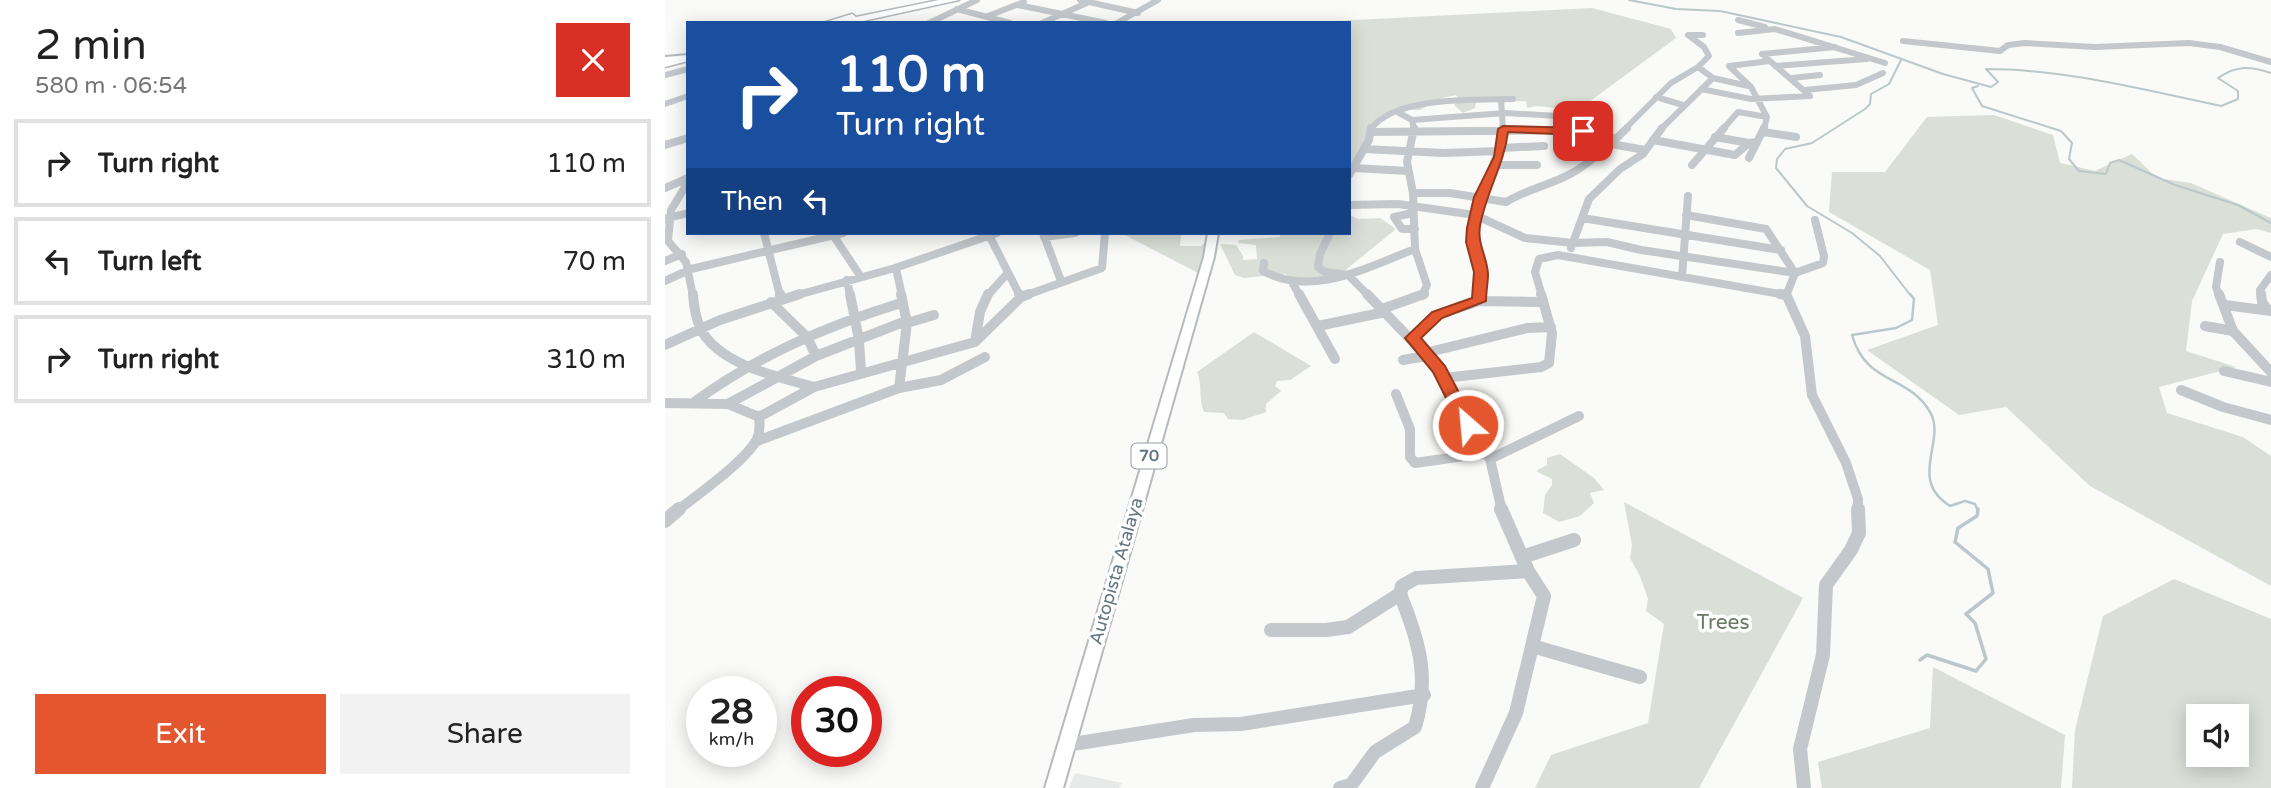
<!DOCTYPE html>
<meta charset="utf-8">
<style>
body{margin:0;font-family:"Varela Round",sans-serif;background:#f2f2f2;color:#222;height:100vh;display:flex;flex-direction:column;font-size:26px;white-space:nowrap}
*{box-sizing:border-box;margin:0}
p{font-size:23px;color:#767676}
.icon{flex:none;width:38px;height:38px;fill:none;stroke:currentColor;stroke-width:2;stroke-linecap:round;stroke-linejoin:round}
.map{position:relative;flex:1;overflow:hidden}
.drawer{display:flex;flex-direction:column;background:#fff;width:665px}
.drawer>*{flex:none}
.guide{position:absolute;left:21px;top:21px;width:665px;height:214px;border-radius:0px;box-shadow:0 4px 18px #0003;background:#1a4fa0;color:#fff;overflow:hidden}
.controls{position:absolute;left:1521px;top:704px;display:grid;gap:14px}
.controls a{display:grid;place-items:center;width:63px;height:63px;border-radius:0px;background:#fff;box-shadow:0 4px 18px #0003;font-size:35px}
.speed{position:absolute;left:21px;top:676px;display:flex;gap:14px;font-size:35px;font-weight:700;text-align:center}
.speed>*{display:grid;place-content:center;width:91px;height:91px;border-radius:50%;background:#fff;box-shadow:0 4px 18px #0003;line-height:1}
.speed small{font-size:18px;font-weight:400}
.speed .limit{border:10px solid #d22;background:#fff;color:#111}
.pin{position:absolute;display:grid;place-items:center;width:60px;height:60px;color:#fff;margin:-30px;border-radius:14px;box-shadow:0 4px 10px #0006}
.me{position:absolute;width:77px;margin:-38px;rotate:333deg;stroke-linejoin:round;filter:drop-shadow(0 0 5px #0008)}
.turn{display:flex;align-items:center;gap:24px;height:147px;padding:0 35px;font-size:32px}
.turn .icon{width:91px;height:91px;stroke-width:2.5}
.turn b{display:block;font-size:49px;line-height:60px}
.then{display:flex;align-items:center;height:66px;padding:0 35px;background:#0003;gap:14px;font-size:26px}
.round{display:grid;place-items:center;flex:none;width:74px;height:74px;border-radius:0px;background:#f2f2f2}
.headline{display:flex;align-items:center;justify-content:space-between;height:119px;padding:0 35px}
h1{font-size:42px;font-weight:600;line-height:52px}
.button{display:flex;gap:14px;margin-top:auto;padding:14px 35px}
.button a{flex:1;height:80px;border-radius:0px;background:#e4572e;color:#fff;font-size:28px;font-weight:600;line-height:80px;text-align:center}
.button a+a{background:#f2f2f2;color:#222}
ul{padding:0;list-style:none}
li{display:flex;align-items:center;gap:21px;height:88px;margin:0 14px 10px;padding:0 21px;border:4px solid #e0e0e0;border-radius:0px}
li div{flex:1}
li b{display:block;font-size:26px}
li em{font-style:normal}
main{display:flex;flex:1;min-height:0}
.map>svg:first-child{display:block}
.built{fill:#e8e9e9}
.green{fill:#dadfd7;fill-rule:evenodd}
.lines{fill:none;stroke-linecap:round;stroke-linejoin:round}
.stream-far2{stroke:#bbc7cb;stroke-width:2}
.stream-far1{stroke:#bbc7cb;stroke-width:2.5}
.stream{stroke:#bbc7cb;stroke-width:3.5}
.major-casing{stroke:#b5babe;stroke-width:4}
.highway-casing{stroke:#b4b9bd;stroke-width:3}
.minor-far3{stroke:#c3c8cc;stroke-width:6}
.minor-far2{stroke:#c3c8cc;stroke-width:8}
.minor-far1{stroke:#c3c8cc;stroke-width:10}
.minor{stroke:#c3c8cc;stroke-width:14}
.major{fill:#fff;fill-rule:evenodd}
.highway{fill:#fff;fill-rule:evenodd}
.route{fill:#e4572e;stroke:#94391e;stroke-width:2}
.labels{text-anchor:middle;dominant-baseline:central;stroke-width:7;stroke-linejoin:round;paint-order:stroke}
.shield{fill:#fff;stroke:#939fa8;stroke-width:2}
.shield-label{font-size:16px;font-weight:bold;fill:#657683}
.street-label{font-size:18px;fill:#657683;stroke:#fff}
.near-park-label{font-size:21px;fill:#687a64;stroke:#fff}
</style>
<main>
<section class="drawer">
<div class="headline"><div><h1>2 min</h1><p>580 m · 06:54</p></div><a class="round" style="background:#d93025;color:#fff"><svg class="icon" aria-label="close" viewBox="0 0 24 24"><path d="M6 6l12 12M18 6L6 18"/></svg></a></div>
<ul>
<li><svg class="icon" aria-label="right" viewBox="0 0 24 24"><path d="M7 20v-9h11M14 6l5 5-5 5"/></svg><div><b>Turn right</b></div><em>110 m</em></li>
<li><svg class="icon" aria-label="left" viewBox="0 0 24 24"><path d="M17 20v-9H6M10 6l-5 5 5 5"/></svg><div><b>Turn left</b></div><em>70 m</em></li>
<li><svg class="icon" aria-label="right" viewBox="0 0 24 24"><path d="M7 20v-9h11M14 6l5 5-5 5"/></svg><div><b>Turn right</b></div><em>310 m</em></li>
</ul>
<div class="button"><a>Exit</a><a>Share</a></div>
</section>
<div class="map">
<svg width="1606" height="788" viewBox="0 0 1606 788">
<rect width="100%" height="100%" fill="#fafaf8"/>
<path class="built" d="M410 773 439 779 457 783 454 788H404Z"/>
<path class="green" d="M927 8 1006 29 1011 38 913 110 871 106 862 108 861 101 811 102 810 108 798 113 789 105 794 100 791 95 774 99 755 110H744L714 119 684 170V23H631Z
M1329 115 1388 135 1395 163 1430 171 1467 154 1492 178 1526 183 1606 218V233L1592 229 1558 234 1527 301 1521 351 1571 367 1494 387 1502 413 1578 437 1606 456V586L1425 486 1341 407 1294 415 1202 350 1273 325 1265 270 1164 212 1167 172H1220L1262 117Z
M684 215 693 219 715 218 731 229 672 277 625 279 621 274 579 278 570 275 555 244 571 245 578 256V260L592 259 591 245 573 243 574 240 615 237V233H684Z
M456 233H516L515 246H536L545 238 537 275Z
M589 332 646 366 625 380 612 381 610 386 616 391 601 404V412L577 420 563 419 559 413 539 412C533 399 538 386 532 372Z
M895 454 929 478 939 490 925 493 929 503 915 516 894 522 878 513 880 495 887 485V479L871 471 882 465V458Z
M959 502 1138 598 1034 788H870L886 755 983 723 999 624 981 611 983 599 975 576 965 558 967 545Z
M1509 579 1606 619V788H1407L1410 730 1438 616ZM1533 716H1572V754H1533Z
M1268 667 1400 735 1396 788H1157L1153 762 1265 728Z"/>
<g class="lines">
<path class="stream-far2" d="M964 0 1011 9 1055 11 1176 37 1278 74 1326 87 1333 82 1321 69C1400 69 1479 90 1556 106L1573 99V91L1553 78C1572 65 1585 66 1606 73
M1236 60 1224 84 1206 94 1205 104 1200 109 1147 143 1120 149 1112 159 1111 168 1142 206 1187 233 1215 256 1246 296
M1313 86 1307 88 1317 106 1396 131 1407 143 1404 159 1414 171 1441 174 1445 163 1454 160 1510 185 1573 205 1606 223"/>
<path class="stream-far1" d="M1245 294 1249 299 1247 320 1231 328 1187 335C1201 385 1244 375 1265 412 1282 441 1242 479 1285 506L1300 501 1310 504 1313 511"/>
<path class="stream" d="M1255 660 1262 655 1311 671 1321 659 1310 623 1301 614 1328 593 1323 569 1290 542 1293 528 1312 516 1313 509"/>
<g class="major-casing">
<path id="major" d="M23 55V59L0 61V57Z
M543 233H553L549 257 398 788H380L539 257Z"/>
</g>
<g class="highway-casing">
<path id="highway" d="M274 0H294L189 23H158L187 14 191 17Z
M23 55V61L0 67V61Z"/>
</g>
<path class="minor-far3" d="M415 0 473 13
M353 5 441 23
M292 9 345 23
M323 16 359 2
M1073 20 1100 27
M264 23 312 0
M377 23 424 2
M452 23 493 0
M1073 33 1110 29 1220 63
M1238 41 1335 51 1343 45 1360 43 1430 47 1524 43 1555 47 1606 62
M1097 54 1170 47
M1110 66 1202 59
M0 75 23 69
M1048 78 1083 86
M1127 78 1155 75
M1036 89 1086 99 1145 96 1097 54
M1140 90 1191 85 1218 73
M991 97 1018 105
M836 99 838 129
M0 104 23 96
M734 113 747 120 749 129
M747 120 840 113 911 117
M706 129C729 96 811 100 848 99
M960 129 1006 83 1033 67 1044 56 1039 47 1023 35H1038
M996 129 1048 78 1033 67
M1058 129 1073 112 1102 117
M1099 129 1102 117 1086 87 1064 66 1105 61"/>
<path class="minor-far2" d="M749 128 742 162 748 193 750 249 762 285 757 296
M705 132 906 130 951 139
M1098 132 1131 137
M1050 137 1084 143
M988 140 1070 155 1084 143 1092 142
M910 144 937 151
M946 144 980 150
M0 145 23 138
M835 148 879 146
M699 149 778 153 835 151
M1084 158 1099 128
M828 165H872
M1027 165 1059 128
M688 168 743 171
M684 175 704 140 706 128
M23 182 6 210 3 241 21 262 28 296
M0 188 23 178
M748 193H785L841 202C862 189 886 185 907 173 927 162 946 144 962 128
M684 205 733 204 810 215 860 238 908 243 942 242 976 250 1130 273
M748 213 729 217 737 229H750
M1021 215 1101 229 1130 273
M917 218 1116 250
M0 219 23 213
M99 233 115 296
M323 233 355 296
M378 233 396 281
M665 233 655 254 653 267 660 272 683 275 704 296
M168 235 196 277
M379 237 410 233
M1575 242 1606 257
M906 248 924 199 955 169 978 154 997 128
M0 261 17 254
M599 263 598 271C648 298 702 267 750 249
M231 268 237 296
M1017 277 1023 196
M182 280 185 296
M0 281 26 269 178 233
M628 284 635 296
M129 296 230 268 332 233
M322 296 341 275
M359 296 437 268 440 233
M814 296C818 267 804 242 810 215 816 185 835 159 838 128
M877 296 870 272 874 259 893 255 1121 295
M1121 296 1130 273 1158 263 1159 256 1150 220
M1554 296 1551 287 1555 262
M1596 296 1595 290 1606 275"/>
<path class="minor-far1" d="M28 294C29 308 31 324 40 336 63 367 114 377 149 387
M115 294 116 299
M185 294 194 340 196 372
M354 294 356 297
M634 294 670 359
M702 294 774 369 803 426 825 459 837 511
M1115 294 1121 295
M1121 294 1140 336 1147 395 1181 463 1193 499V511
M1554 294 1568 331 1606 372
M1596 294 1597 302 1603 310
M814 301V294
M106 302 142 337 151 356
M1560 305 1606 311
M717 309 759 294
M242 323 269 315
M653 326 720 312
M1540 326 1568 331
M747 338 772 315 814 301 877 302
M310 342 315 312 323 294
M0 345 55 320 135 294
M760 353 862 328 886 327
M738 360 761 356
M1559 371 1606 382
M779 378 876 367 884 363 887 333 876 294
M234 388 242 323 236 294
M1516 390 1558 407 1606 420
M731 394 745 429V457L750 463 821 453
M0 403 63 404 94 417C95 425 95 432 92 439 82 460 32 495 12 511
M28 403C92 356 161 326 236 303
M63 404 151 356 241 321
M94 417 149 387 310 342 356 297 364 294
M92 441 234 388 276 380 320 357
M825 459 914 416"/>
<path class="minor" d="M0 521 14 509
M857 557 909 540
M606 630H661L683 627 735 594 737 586 751 578 863 571
M867 646 975 677
M401 745 529 725 576 724 759 695
M675 788 686 785 710 752 750 727C765 677 754 641 735 594
M817 788 851 713 879 596 863 571 836 509
M1139 788 1135 749 1158 655 1161 585 1186 550 1194 533 1193 509"/>
<use href="#major" class="major"/>
<use href="#highway" class="highway"/>
</g>
<path class="route" d="M838 126 918 128 924 131 918 135 843 132C839 165 821 192 815 226 812 244 822 256 823 274 823 282 821 292 821 301L777 318 756 338 780 366 811 425 803 431 797 430 768 372 740 338 767 312 807 298 809 272 801 242 802 228 809 197 829 157 833 129Z"/>
<g class="labels">
<rect class="shield" x="466.5" y="443.5" width="35" height="25" rx="5"/>
<g class="shield-label">
<text x="484" y="456">70</text>
</g>
<g class="street-label">
<text transform="translate(451 571) rotate(-74)">Autopista Atalaya</text>
</g>
<g class="near-park-label">
<text x="1058" y="622">Trees</text>
</g>
</g>
</svg>
<div class="controls">
<a><svg class="icon" aria-label="sound" viewBox="0 0 24 24"><path d="M4 9h4l5-4v14l-5-4H4zM17 9q2 3 0 6"/></svg></a>
</div>
<div class="speed"><div>28<small>km/h</small></div><div class="limit">30</div></div>
<div class="pin" style="left:918px;top:131px;background:#d93025"><svg class="icon" aria-label="arrive" viewBox="0 0 24 24"><path d="M6 21V4h12l-3 4 3 4H6"/></svg></div>
<svg class="me" style="left:803px;top:425px" viewBox="-20 -20 40 40"><circle r="17" fill="#e4572e" stroke="#fff" stroke-width="3"/><path d="M0-11L8 9 0 5-8 9z" fill="#fff"/></svg>
<div class="guide">
<div class="turn"><svg class="icon" aria-label="right" viewBox="0 0 24 24"><path d="M7 20v-9h11M14 6l5 5-5 5"/></svg><div><b>110 m</b>Turn right</div></div>
<div class="then">Then<svg class="icon" aria-label="left" viewBox="0 0 24 24"><path d="M17 20v-9H6M10 6l-5 5 5 5"/></svg></div>
</div>
</div>
</main>
